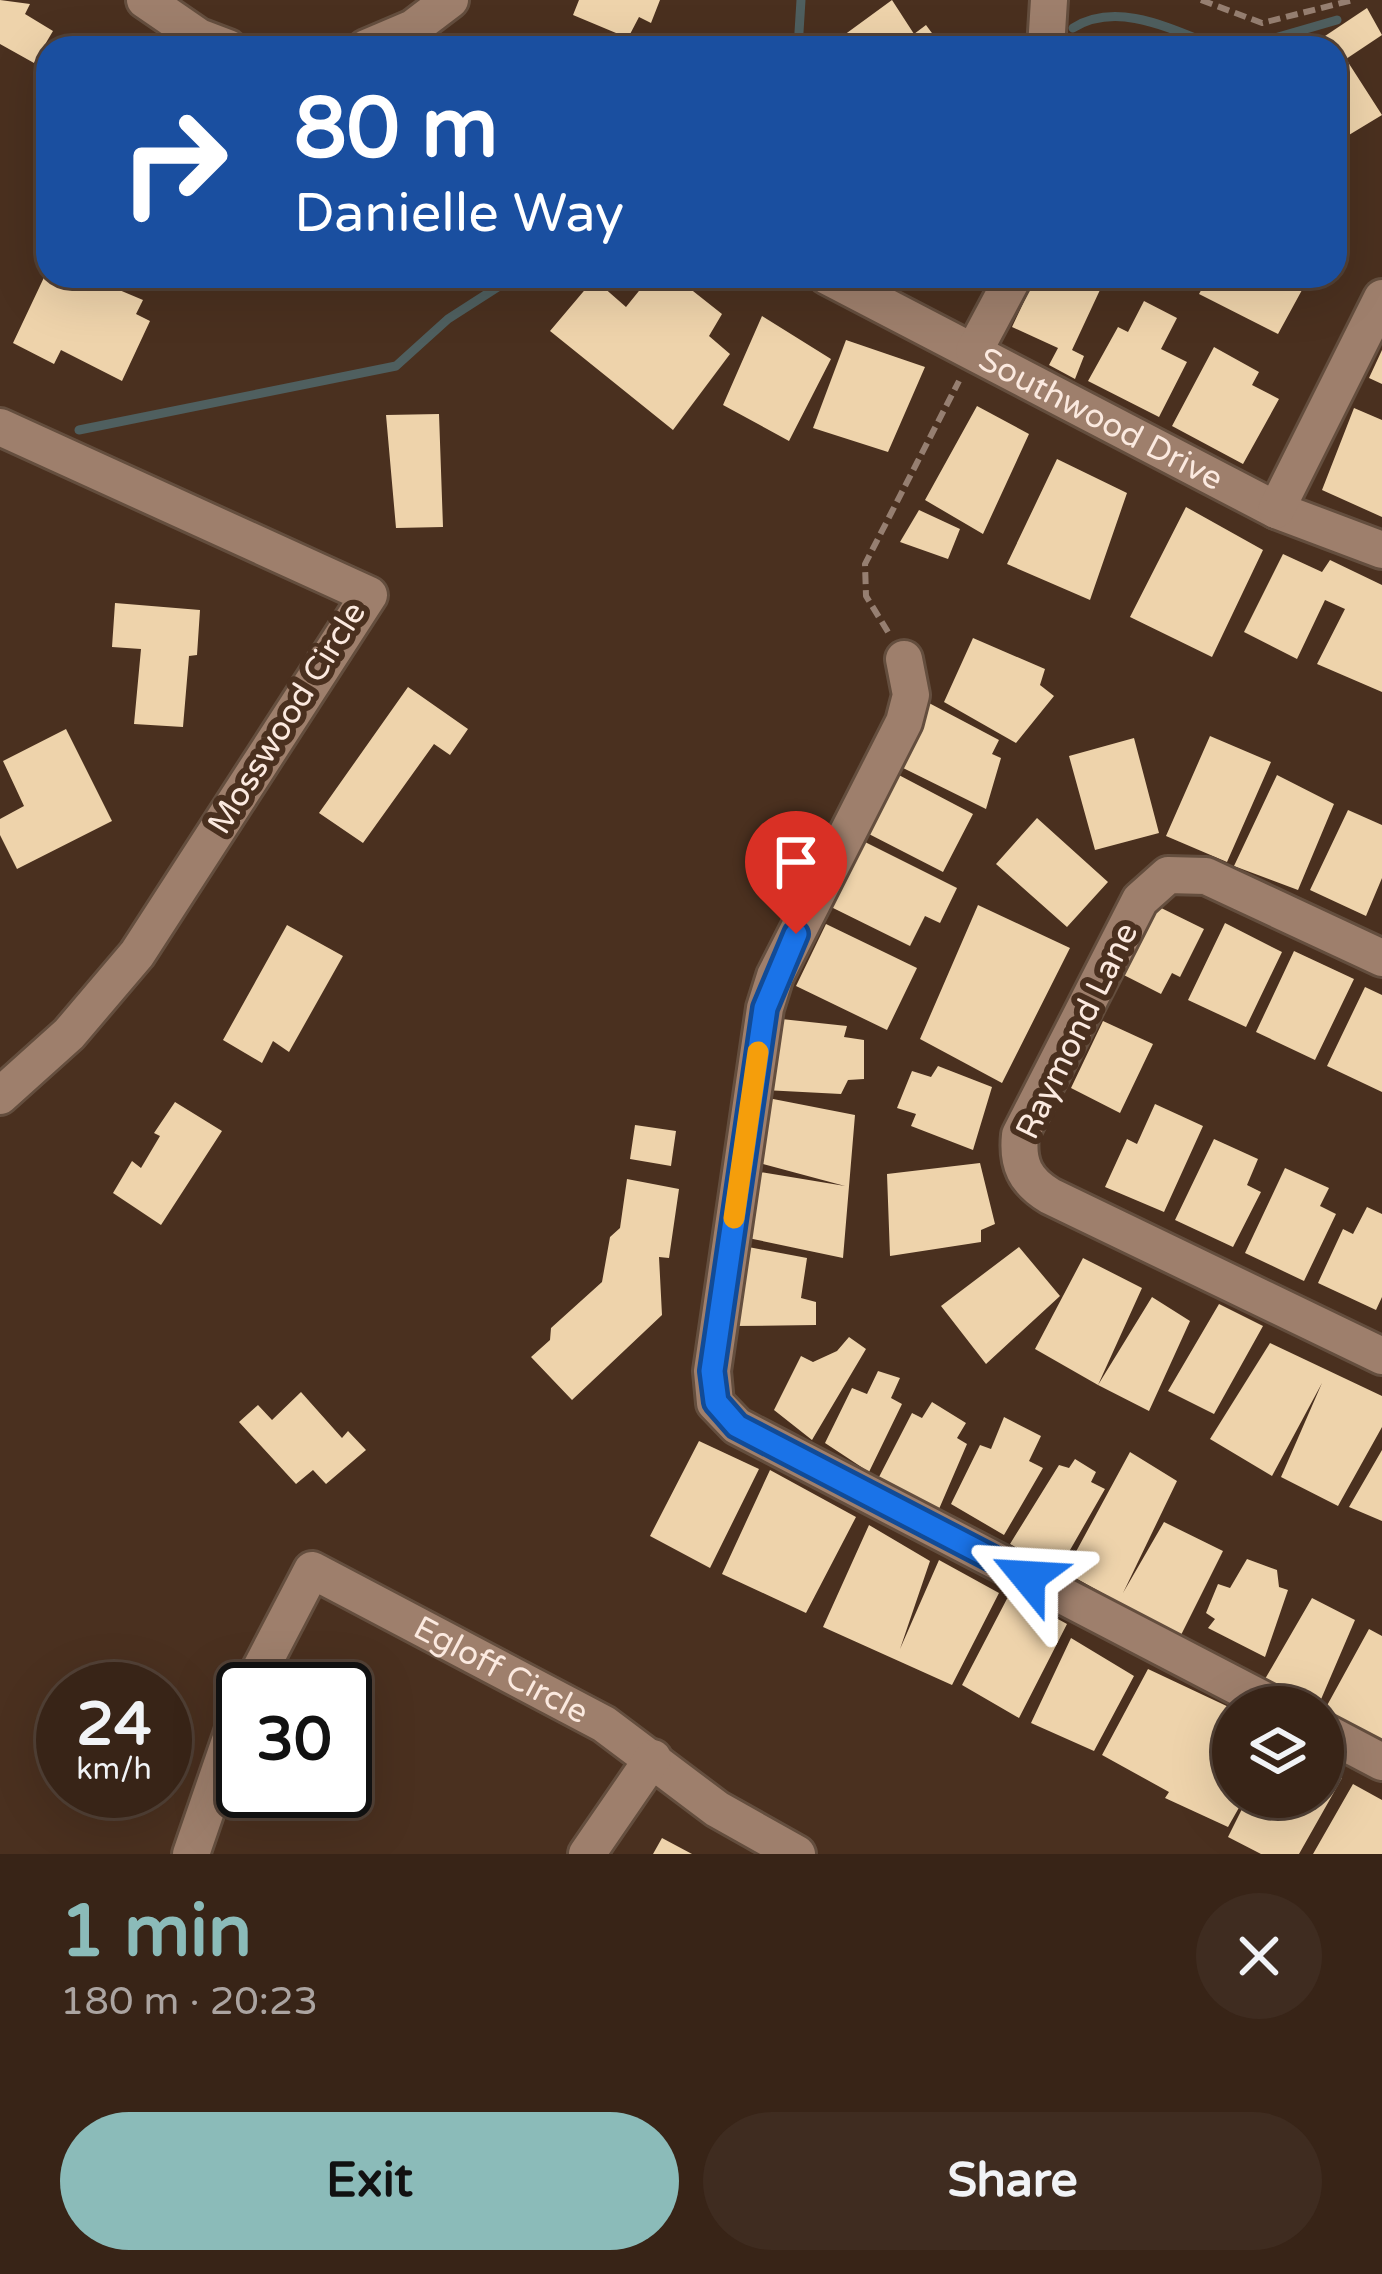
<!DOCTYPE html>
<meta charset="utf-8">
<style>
body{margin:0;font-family:"Varela Round",sans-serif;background:#3f2c20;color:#f1f3f6;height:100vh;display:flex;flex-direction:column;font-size:45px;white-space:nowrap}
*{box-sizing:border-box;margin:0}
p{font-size:39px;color:#aba4a1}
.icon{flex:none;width:66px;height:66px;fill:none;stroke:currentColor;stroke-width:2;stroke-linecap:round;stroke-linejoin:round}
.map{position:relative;height:1854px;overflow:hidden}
.drawer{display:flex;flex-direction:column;background:#382417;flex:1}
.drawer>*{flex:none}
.banner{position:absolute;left:36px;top:36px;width:1311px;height:252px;border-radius:36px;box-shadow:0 12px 48px #0002,0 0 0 3px #524136;background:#1a4fa0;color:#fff;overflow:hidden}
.controls{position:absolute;left:1212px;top:1686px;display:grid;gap:24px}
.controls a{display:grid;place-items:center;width:132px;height:132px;border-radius:50%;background:#382417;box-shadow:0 12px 48px #0002,0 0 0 3px #524136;font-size:60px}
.speed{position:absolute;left:36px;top:1662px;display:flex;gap:24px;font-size:60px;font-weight:700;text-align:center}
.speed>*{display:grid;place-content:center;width:156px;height:156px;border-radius:50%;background:#382417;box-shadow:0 12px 48px #0002,0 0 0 3px #524136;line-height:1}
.speed small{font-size:30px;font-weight:400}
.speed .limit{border:6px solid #111;border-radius:18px;background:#fff;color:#111}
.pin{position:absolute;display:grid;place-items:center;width:102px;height:102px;color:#fff;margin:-123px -51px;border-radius:50% 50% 50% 0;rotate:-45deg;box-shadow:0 0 12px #0007}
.pin .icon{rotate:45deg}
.me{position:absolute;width:132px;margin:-66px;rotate:297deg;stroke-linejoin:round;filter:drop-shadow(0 0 9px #0008)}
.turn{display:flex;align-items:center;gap:42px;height:252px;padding:0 60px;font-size:54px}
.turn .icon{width:156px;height:156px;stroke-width:2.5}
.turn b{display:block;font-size:84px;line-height:102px}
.round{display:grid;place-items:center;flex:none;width:126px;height:126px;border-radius:63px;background:#3f2c20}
.summary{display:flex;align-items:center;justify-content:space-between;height:204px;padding:0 60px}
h1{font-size:72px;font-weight:700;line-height:90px;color:#8bbbb9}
.action{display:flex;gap:24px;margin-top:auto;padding:24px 60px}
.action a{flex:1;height:138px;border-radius:72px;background:#8bbbb9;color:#111;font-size:48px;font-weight:700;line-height:138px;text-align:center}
.action a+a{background:#3f2c20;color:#f1f3f6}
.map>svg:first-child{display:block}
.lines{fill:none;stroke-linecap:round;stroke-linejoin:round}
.stream{stroke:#4f5f5f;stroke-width:9}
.building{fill:#eed3ab}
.street-casing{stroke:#644e3e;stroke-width:42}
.path{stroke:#967f71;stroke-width:6;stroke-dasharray:12 6;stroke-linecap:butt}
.street{stroke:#9e7f6c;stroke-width:36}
.route-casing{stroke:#114b97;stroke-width:30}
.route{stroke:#1a73e8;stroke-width:21}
.slow{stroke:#f59e0b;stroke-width:21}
.labels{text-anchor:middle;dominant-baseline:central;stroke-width:12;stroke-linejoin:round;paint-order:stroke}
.street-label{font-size:33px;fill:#fbe9df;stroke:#4a301f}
</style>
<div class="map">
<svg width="1382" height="1854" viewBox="0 0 1382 1854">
<rect width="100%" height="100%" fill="#4a301f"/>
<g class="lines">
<path class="stream" d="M1073 28C1118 0 1173 30 1220 48
M798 48 801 0
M1240 48 1337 20
M1335 223 1345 229
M79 430 396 366 448 319 515 276"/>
</g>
<path class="building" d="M0 0 30 4 25 14 53 31 34 63 0 44Z
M579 0H660L651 23 639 17 628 38 573 15Z
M892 0 914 34 926 25 943 48H848L840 38Z
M1367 8 1382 35 1346 59 1382 115 1339 141 1335 48H1307Z
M48 269V276H71L101 291 105 284 143 300 136 314 150 321 122 381 61 350 54 364 13 343Z
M651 276H674L722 314 709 336 730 354 673 430 550 331 594 279 626 307Z
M1036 276 1051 283 1054 276 1106 277 1072 350 1084 356 1075 379 1049 365 1058 348 1012 327Z
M1209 276H1303L1308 279 1278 334 1199 294Z
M1144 301 1177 318 1161 349 1187 362 1159 417 1088 381 1118 327 1128 332Z
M762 316 831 359 789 441 723 405Z
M846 340 925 367 888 452 813 428Z
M1214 347 1259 372 1252 385 1279 399 1243 464 1172 426Z
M1382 350V384L1369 378Z
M977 406 1029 434 983 534 925 500Z
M1354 408 1382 420V517L1322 490Z
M439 414 443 527 396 528 386 415Z
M1057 459 1127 493 1090 600 1007 564Z
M1186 507 1263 550 1212 657 1130 617Z
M919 510 960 529 948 559 900 542Z
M1283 554 1322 572 1330 560 1382 585V692L1317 664 1345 609 1325 600 1297 659 1244 632Z
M115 603 200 610 197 655 189 656 183 727 134 724 141 649 112 647Z
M973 638 1045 669 1040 685 1054 696 1016 743 944 702Z
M408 687 468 729 450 755 434 744 363 843 319 813Z
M929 703 999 740 992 754 1001 758 986 809 899 766Z
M66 729 112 821 17 869 0 835V819L24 806 3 761Z
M1210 736 1271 762 1227 862 1166 836Z
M1134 738 1159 833 1095 850 1069 756Z
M895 773 973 814 943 872 865 832Z
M1277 775 1334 804 1298 890 1234 866Z
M1348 810 1382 825V878L1366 916 1310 890Z
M1037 818 1108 882 1067 927 996 864Z
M861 840 957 888 940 923 925 916 910 946 829 906Z
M1151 903 1204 929 1180 977 1172 973 1161 994 1114 970Z
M978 905 1070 948 1002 1083 920 1039Z
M1225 923 1282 952 1246 1027 1188 1000Z
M826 924 917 968 887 1030 796 986Z
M287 925 343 956 289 1052 273 1041 262 1063 223 1040Z
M1294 951 1354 979 1315 1060 1256 1032Z
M1365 987 1382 995V1092L1327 1066Z
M772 1018 847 1026 844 1037 864 1040V1079L848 1080 841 1094 764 1090Z
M1103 1021 1153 1044 1120 1113 1071 1088Z
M938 1066 992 1087 973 1150 911 1126 916 1114 897 1108 912 1071 931 1077Z
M768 1098 855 1115 843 1258 748 1238 754 1171 845 1186 759 1163Z
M175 1102 222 1131 161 1225 113 1193 132 1161 141 1168 160 1136 154 1133Z
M1155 1104 1203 1126 1164 1212 1105 1187 1127 1139 1137 1144Z
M635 1125 676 1131 671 1166 630 1159Z
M1214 1139 1258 1159 1247 1185 1261 1192 1233 1247 1175 1220Z
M980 1163 995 1224 981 1230V1242L890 1256 887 1174Z
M1285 1168 1329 1188 1320 1206 1336 1214 1304 1281 1245 1253Z
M627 1179 679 1189 669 1258 659 1257 662 1315 572 1400 531 1357 550 1340 551 1328 602 1282 610 1237 620 1228Z
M1367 1207 1382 1214V1297L1376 1310 1318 1283 1343 1229 1353 1234Z
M743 1246 807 1258 801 1298 816 1302V1325L734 1326Z
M1019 1247 1060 1296 986 1364 941 1306Z
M1083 1258 1142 1288 1098 1385 1035 1349Z
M1152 1297 1190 1321 1149 1411 1098 1385Z
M1219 1304 1263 1326 1214 1414 1168 1391Z
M849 1337 866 1349 812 1440 774 1410 801 1356 813 1362 837 1351Z
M1270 1343 1382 1396V1427L1338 1506 1281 1477 1322 1383 1272 1476 1210 1439Z
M878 1371 900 1378 891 1398 902 1404 869 1472 825 1443 852 1388 867 1394Z
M301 1392 342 1438 348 1431 366 1450 326 1484 313 1470 296 1484 239 1422 258 1405 272 1420Z
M932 1402 966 1423 957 1438 967 1444 939 1509 879 1477 912 1413 922 1418Z
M1004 1417 1041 1436 1029 1461 1043 1468 1004 1535 951 1504 980 1445 991 1449Z
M699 1441 759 1469 710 1568 650 1536Z
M1382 1450V1521L1349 1507Z
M1130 1452 1177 1481 1123 1593 1164 1522 1223 1551 1180 1637 1065 1572Z
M1075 1459 1096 1472 1091 1482 1105 1489 1058 1571 1010 1544 1059 1465 1069 1468Z
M770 1470 856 1517 806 1613 722 1574Z
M869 1525 930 1561 900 1649 939 1560 999 1593 952 1685 823 1627Z
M1247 1559 1277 1570 1279 1587 1288 1590 1265 1657 1208 1628 1215 1619 1206 1613 1218 1584 1230 1588Z
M1010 1593 1067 1624 1019 1718 962 1685Z
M1312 1598 1355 1620 1319 1704 1265 1679Z
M1369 1629 1382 1636V1742L1324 1711Z
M1071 1638 1134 1676 1094 1751 1031 1723Z
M1148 1669 1233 1709V1797H1245L1228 1827 1165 1798 1169 1792 1102 1755Z
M1323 1766 1342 1778 1299 1854H1261L1228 1837 1248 1797H1323Z
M1353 1784 1382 1800V1854H1313Z
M662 1838 692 1854H653Z"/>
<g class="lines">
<g class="street-casing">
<g id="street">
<path d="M145 0 199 37 228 48"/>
<path d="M366 48 413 28 450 0"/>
<path d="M1046 48 1049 0"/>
<path id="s1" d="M827 276 1276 510 1382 550"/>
<path d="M974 351 1014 276"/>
<path d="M0 427 369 595 137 954 69 1034 0 1096"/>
<path d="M1276 510 1382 298"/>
<path d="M904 659 911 695 904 722 775 976 765 1008 712 1371 715 1403 737 1426 1277 1707"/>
<path d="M1382 958 1206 876 1168 875 1140 900 1020 1135C1017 1164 1025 1181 1050 1196L1382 1356"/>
<path id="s2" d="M250 1689 312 1570 604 1724 717 1809 797 1854"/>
<path d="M1323 1731 1382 1762"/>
<path d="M191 1854 243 1703"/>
<path d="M587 1854 653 1758"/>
</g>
</g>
<path class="path" d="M1201 0 1262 23 1353 0
M888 632 866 596 865 564 959 381"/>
<use href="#street" class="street"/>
</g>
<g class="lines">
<g class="route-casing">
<path id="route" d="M796 934 765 1008 712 1371 716 1402 737 1426 1028 1577"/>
</g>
<use href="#route" class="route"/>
<path class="slow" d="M734 1218 758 1052"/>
</g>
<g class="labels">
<g class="street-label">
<text stroke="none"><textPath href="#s1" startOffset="309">Southwood Drive</textPath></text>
<text transform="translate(287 718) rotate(-58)">Mosswood Circle</text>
<text transform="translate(1077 1031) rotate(-64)">Raymond Lane</text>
<text stroke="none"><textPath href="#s2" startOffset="348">Egloff Circle</textPath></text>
</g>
</g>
</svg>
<div class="controls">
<a><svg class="icon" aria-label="layers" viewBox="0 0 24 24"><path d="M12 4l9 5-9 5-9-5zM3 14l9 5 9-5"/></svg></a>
</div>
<div class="speed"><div>24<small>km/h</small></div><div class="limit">30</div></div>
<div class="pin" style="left:796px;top:934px;background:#d93025"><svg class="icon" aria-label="arrive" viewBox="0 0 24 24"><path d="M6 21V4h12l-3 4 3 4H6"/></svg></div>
<svg class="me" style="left:1028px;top:1577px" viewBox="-20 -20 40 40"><path d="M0-17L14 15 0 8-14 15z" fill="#1a73e8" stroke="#fff" stroke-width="4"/></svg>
<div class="banner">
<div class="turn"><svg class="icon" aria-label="right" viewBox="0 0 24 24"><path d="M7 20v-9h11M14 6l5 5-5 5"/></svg><div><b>80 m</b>Danielle Way</div></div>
</div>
</div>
<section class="drawer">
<div class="summary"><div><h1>1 min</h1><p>180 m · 20:23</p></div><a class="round"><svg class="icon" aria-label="close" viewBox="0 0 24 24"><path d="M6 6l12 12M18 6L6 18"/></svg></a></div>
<div class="action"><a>Exit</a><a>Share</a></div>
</section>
